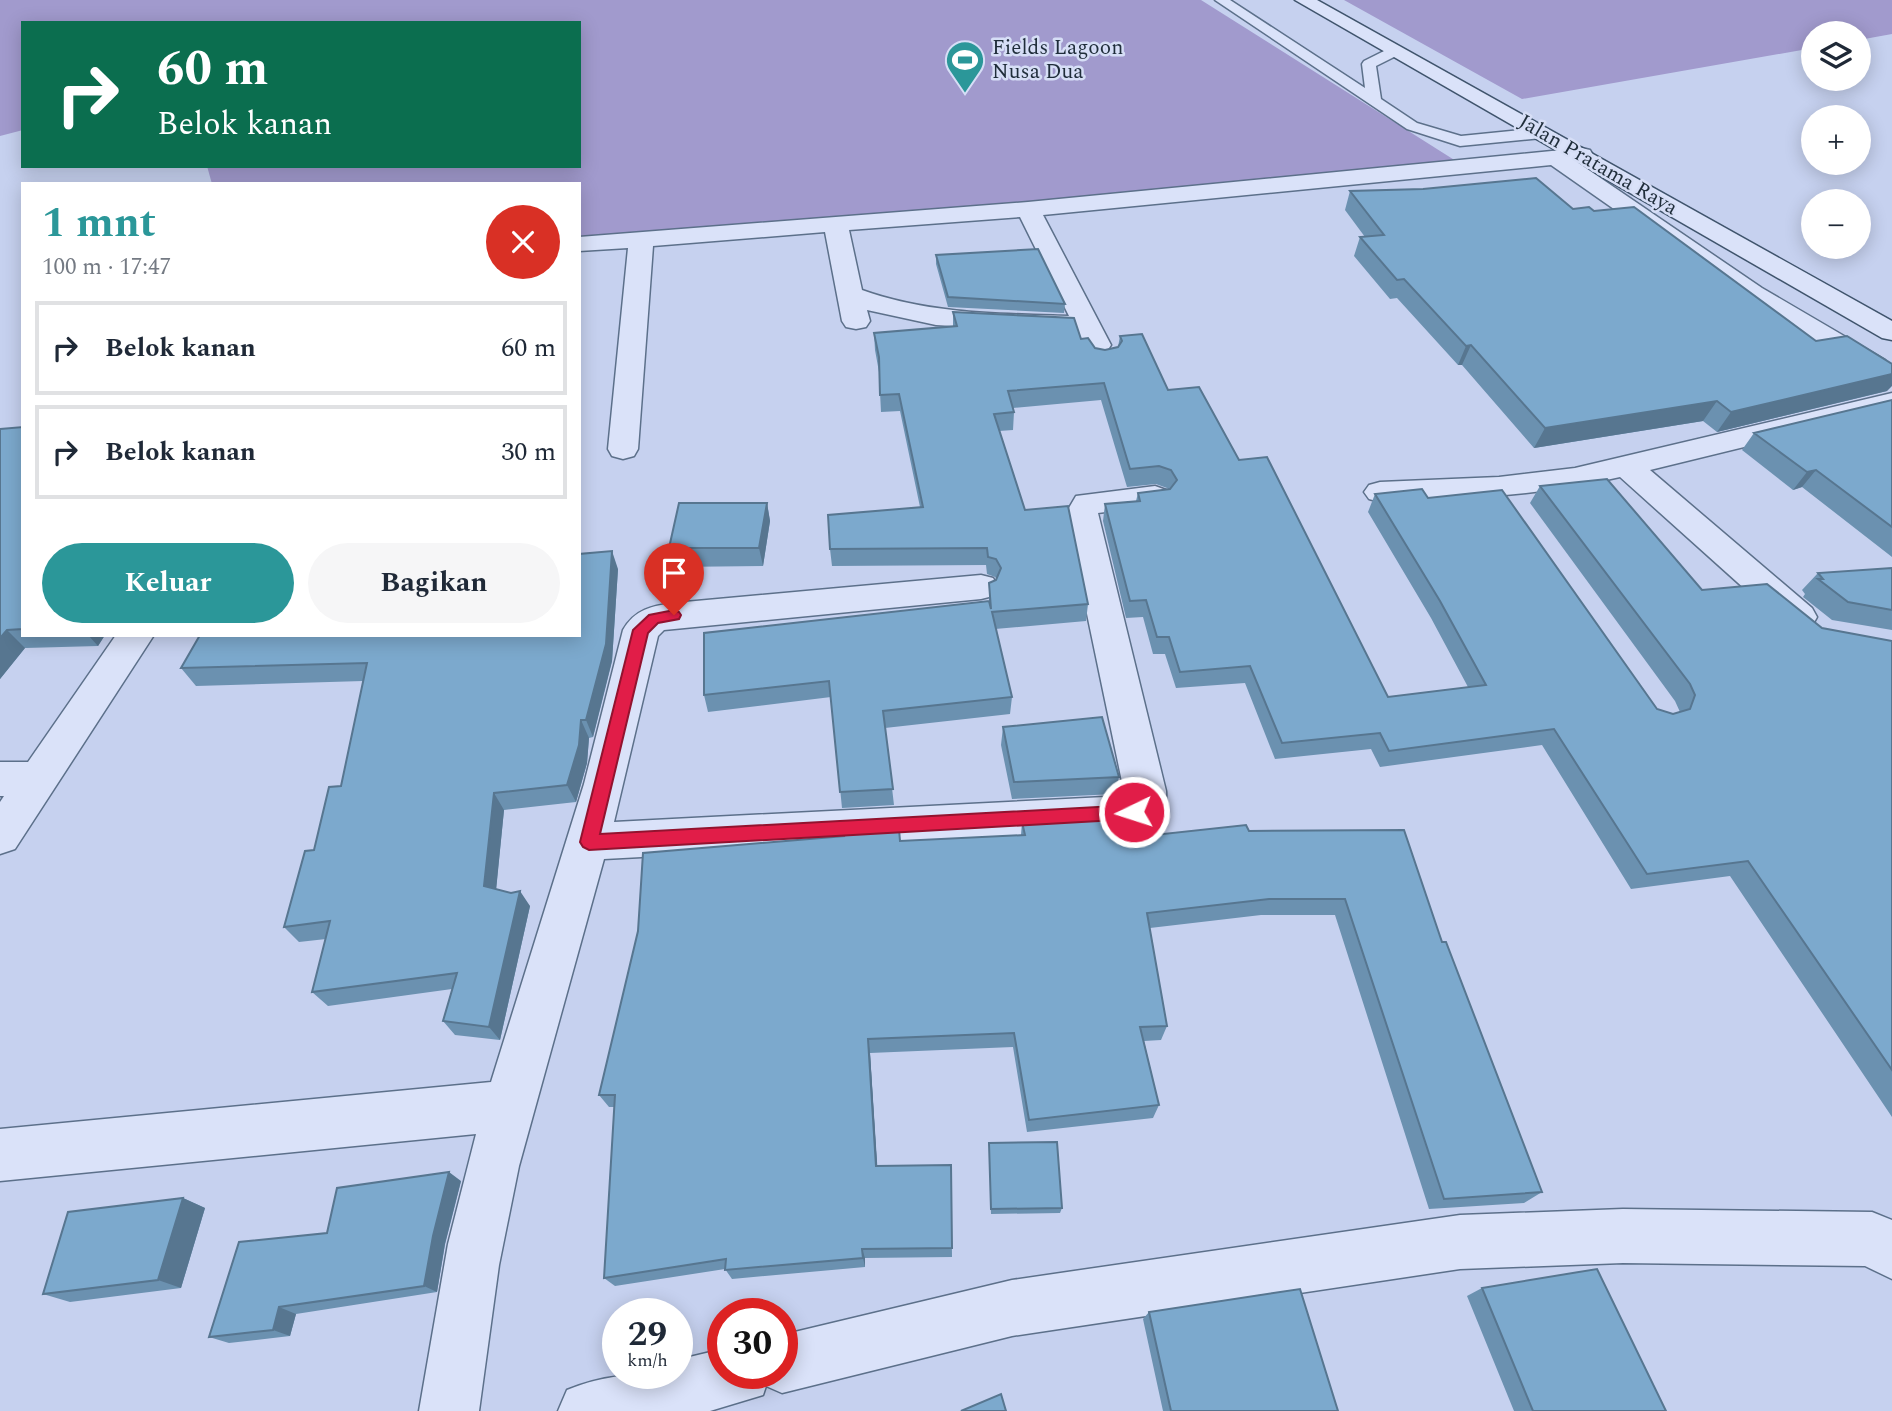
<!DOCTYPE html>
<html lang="id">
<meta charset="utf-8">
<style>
body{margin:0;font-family:Spectral,serif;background:#f6f6f7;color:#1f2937;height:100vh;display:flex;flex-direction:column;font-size:26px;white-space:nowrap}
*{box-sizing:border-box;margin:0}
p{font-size:23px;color:#747a83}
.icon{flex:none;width:38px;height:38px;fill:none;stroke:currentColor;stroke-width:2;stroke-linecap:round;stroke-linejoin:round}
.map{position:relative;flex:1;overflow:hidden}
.drawer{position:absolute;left:21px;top:182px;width:560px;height:455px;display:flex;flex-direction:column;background:#fff;border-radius:0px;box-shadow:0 4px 18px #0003}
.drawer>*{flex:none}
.hud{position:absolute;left:21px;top:21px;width:560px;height:147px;border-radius:0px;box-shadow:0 4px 18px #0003;background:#0b6e4f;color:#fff;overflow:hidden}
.controls{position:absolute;left:1801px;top:21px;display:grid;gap:14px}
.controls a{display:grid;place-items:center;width:70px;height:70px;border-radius:50%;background:#fff;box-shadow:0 4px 18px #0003;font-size:35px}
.speed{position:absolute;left:602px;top:1298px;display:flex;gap:14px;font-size:35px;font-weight:700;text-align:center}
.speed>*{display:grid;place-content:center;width:91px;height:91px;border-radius:50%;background:#fff;box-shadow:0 4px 18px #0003;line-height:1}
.speed small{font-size:18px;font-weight:400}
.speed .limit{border:10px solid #d22;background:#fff;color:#111}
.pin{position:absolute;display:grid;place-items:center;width:60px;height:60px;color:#fff;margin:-72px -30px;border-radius:50% 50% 50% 0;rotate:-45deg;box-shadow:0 0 7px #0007}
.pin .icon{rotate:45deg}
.me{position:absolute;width:77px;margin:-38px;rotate:266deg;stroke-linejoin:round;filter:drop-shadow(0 0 5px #0008)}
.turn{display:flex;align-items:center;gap:24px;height:147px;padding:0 21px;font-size:32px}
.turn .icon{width:91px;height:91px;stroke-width:2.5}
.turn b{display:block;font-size:49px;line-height:60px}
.round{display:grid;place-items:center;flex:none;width:74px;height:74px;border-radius:37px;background:#f6f6f7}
.headline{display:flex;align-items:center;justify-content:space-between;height:119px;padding:0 21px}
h1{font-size:42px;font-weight:700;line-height:52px;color:#2b9799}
.action{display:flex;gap:14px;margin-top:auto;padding:14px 21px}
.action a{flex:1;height:80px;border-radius:42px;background:#2b9799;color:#fff;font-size:28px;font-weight:700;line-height:80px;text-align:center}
.action a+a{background:#f6f6f7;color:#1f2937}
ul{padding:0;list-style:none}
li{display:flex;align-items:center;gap:21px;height:94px;margin:0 14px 10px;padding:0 7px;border:4px solid #e0e1e3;border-radius:0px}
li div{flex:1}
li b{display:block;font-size:26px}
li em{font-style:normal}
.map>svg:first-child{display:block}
.green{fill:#a19acd}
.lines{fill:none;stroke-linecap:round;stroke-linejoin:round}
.lane-casing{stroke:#5c708a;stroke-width:3}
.street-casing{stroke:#5c708a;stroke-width:3}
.secondary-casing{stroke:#3f546c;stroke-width:3}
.lane{fill:#dae2f9;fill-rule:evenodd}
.street{fill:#dae2f9;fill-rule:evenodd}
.secondary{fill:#dae2f9;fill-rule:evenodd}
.wall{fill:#6b91b0}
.shaded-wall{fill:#577690}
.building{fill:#7ca9cd;stroke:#577690;stroke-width:2}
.route{fill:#e11d48;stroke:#92132f;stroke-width:2}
.labels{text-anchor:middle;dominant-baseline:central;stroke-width:5;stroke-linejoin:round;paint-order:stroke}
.far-poi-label{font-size:21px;fill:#1f2d3a;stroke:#d6def6;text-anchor:start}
.far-street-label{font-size:21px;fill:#1f2d3a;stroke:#d6def6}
</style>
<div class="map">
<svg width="1892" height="1411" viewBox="0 0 1892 1411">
<rect width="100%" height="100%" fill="#c6d1ef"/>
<path class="green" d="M0 0H1201L1467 168 752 225 579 236V184H212L207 166H579V23H23V130L0 136Z
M1344 0H1892V34L1859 40 1858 33H1813V48L1522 99Z"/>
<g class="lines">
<g class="lane-casing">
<path id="lane" d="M1215 0H1230L1365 88 1362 64 1364 61 1390 48H1400V54L1376 66 1381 99 1417 123 1461 136 1542 128 1550 133 1542 138 1460 146 1407 129Z"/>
</g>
<g class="street-casing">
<path id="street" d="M1582 148 1590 150 1593 155 1590 160 1577 162 1762 288 1885 360 1889 366 1885 372 1875 375 1865 372 1744 300 1551 165 1043 215 1111 345 1107 351 1097 353 1087 351 1077 333 936 325 867 310 870 321 866 327 856 329 846 327 842 321 825 232 653 246 638 449 634 456 623 459 612 456 608 449 628 248 579 251V237L1028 202ZM1020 217 1069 316C999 314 929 314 862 290L849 230Z
M1892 393V411L1650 470 1812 608 1817 617 1812 626 1799 630 1786 626 1620 477C1541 496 1461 499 1380 502L1369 499 1364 492 1369 485 1380 482 1499 477 1575 468Z
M1155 486 1166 490 1171 497 1166 504 1098 513 1166 791C1168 820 1151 823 1128 831L604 859 519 1166 499 1265 479 1411H419L448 1244 476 1134 0 1181V1129L491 1082 584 784 623 630C635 609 652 606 674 603L981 575 993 578 998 587 993 596 981 599 664 630 658 636 614 822 1125 796 1066 513 1076 496Z
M116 635H154L15 849 0 854V802L4 796H0V762H28Z
M1623 1209 1872 1212 1892 1220V1279L1865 1266 1623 1263 1460 1269 1012 1336 782 1393 766 1386 763 1395 710 1411H558L567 1390C606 1374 636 1374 677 1374V1360L723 1349V1374H782V1335L1012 1280 1460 1215Z"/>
</g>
<g class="secondary-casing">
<path id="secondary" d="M1295 0H1317L1892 321V340L1882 338Z"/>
</g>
<use href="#lane" class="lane"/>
<use href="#street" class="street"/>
<use href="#secondary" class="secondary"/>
</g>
<path class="wall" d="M1350 191 1594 211 1816 341 1887 391 1717 432 1703 421 1534 448 1462 365H1458L1397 298 1390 299 1354 256 1360 237H1365L1345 210Z
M936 255 1065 304 1064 313 948 307 936 264Z
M953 312 1081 339 1095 348 1105 350 1118 347 1120 336 1168 390 1239 460 1388 697 1468 687 1431 618 1368 512 1375 494 1428 498 1657 709 1673 714 1680 712 1675 701 1530 503 1540 486 1702 590 1822 628 1892 641V1117L1730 876 1631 889 1542 745 1380 767 1371 749 1275 759 1245 683 1176 688 1165 654H1153L1143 617 1126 618 1103 521 1105 504 1136 501 1138 493 1168 489 1167 488 1156 484 1127 487 1101 400 1013 408 1014 412 1013 430 999 431 1025 510 1088 604 1086 621 995 629 1012 697 1010 714 885 728 894 805 842 808 831 697 708 712 704 695 989 601V583L997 579 995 577 987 574 986 565 832 566 830 549 920 507 900 411 881 412 879 372 875 350 874 333 953 326Z
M1892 400V557L1802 487 1793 490 1742 450 1754 433Z
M23 427V635H105L98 646 25 648 0 679V429Z
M767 503 770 521 763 566 674 567 669 548Z
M1892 568V630L1832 620 1803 597 1805 594 1802 590 1818 573Z
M618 569 612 661 593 737 589 738 587 763 576 802 504 810 496 889 530 906 500 1040 455 1035 443 1021 452 989 328 1006 312 992 326 939 299 942 284 927 314 850 341 786 363 681 196 686 181 668Z
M1003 727 1119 777 1115 794 1012 799 1001 745Z
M1022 822 1136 837 1249 831 1442 942 1542 1192 1524 1203 1429 1209 1335 915H1261L1150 928 1167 1026 1161 1040 1144 1041 1159 1105 1153 1118 1027 1132 1013 1047 870 1053 877 1166 951 1165 952 1257 865 1258V1267L732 1279 725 1269 615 1286 604 1278 614 1107H609L599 1095 900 841 1021 835Z
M989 1143 1062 1208 1060 1213 991 1214Z
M461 1181 445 1244 437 1292 296 1314 290 1336 229 1343 209 1337 327 1233Z
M183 1198 205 1208 181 1288 70 1302 43 1294Z
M1482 1288 1666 1411H1514L1467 1296Z
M1149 1312 1338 1411H1163L1143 1319Z"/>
<path class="shaded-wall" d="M1471 345 1462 365H1458L1466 346Z
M1892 374V386L1887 391 1717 432 1731 412Z
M1717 401 1703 421 1534 448 1545 428Z
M1816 470 1802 487 1793 490 1807 472Z
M767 503 770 521 763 566 759 548Z
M612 551 618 569 612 661 593 737 586 720Z
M7 630 25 648 0 679V638Z
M88 635H105L98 646Z
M581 720 589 738 587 763 576 802 567 785Z
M494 793 504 810 495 901 484 886Z
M520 891 530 906 500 1040 489 1027Z
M868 1039 870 1053 878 1177 876 1166Z
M449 1172 461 1181 445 1244 437 1292 424 1286 433 1236Z
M183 1198 205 1208 181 1288 158 1280Z
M862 1249 865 1258V1267L863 1258Z
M279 1307 296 1314 290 1336 273 1330Z"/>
<path class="building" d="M1536 178 1573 209 1589 207 1594 211 1634 207 1816 341 1847 336 1892 364V374L1731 412 1717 401 1545 428 1471 345 1466 346 1404 279 1397 280 1360 237 1384 235 1350 191 1423 189Z
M1038 249 1065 304 948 297 936 255Z
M953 312 1074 318 1081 339 1088 338 1095 348 1105 350 1118 347 1122 341 1120 336 1142 334 1168 390 1199 387 1239 460 1267 457 1388 697 1486 685 1440 601 1375 494 1422 489 1428 498 1502 490 1657 709 1673 714 1690 709 1695 695 1690 684 1540 486 1607 479 1702 590 1767 584 1822 628 1892 641V1070L1748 861 1647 874 1554 729 1389 751 1380 733 1282 743 1250 666 1180 672 1169 637H1157L1146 600 1130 601 1105 504 1140 501 1138 493 1170 489 1177 480 1171 470 1159 466 1130 469 1104 383 1008 391 1014 412 994 414 1025 510 1068 506 1088 604 992 612 1012 697 883 711 893 789 840 792 829 681 704 695V633L989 601 991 609 989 583 996 580 1001 568 996 559 988 557 987 548 830 549 828 515 923 507 899 394 880 395 879 357 874 333 957 326Z
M1892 400V527L1816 470 1807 472 1754 433Z
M23 427V629L7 630 0 638V429Z
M679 503H767L759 548H669Z
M612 551 606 644 586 720H581L579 745 567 785 494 793 484 886 511 893 520 891 489 1027 443 1021 457 973 312 992 330 921 284 927 305 851 314 850 329 787 341 786 367 663 181 668 200 635H579V554Z
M1892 568V610L1848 602 1818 579H1823L1818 573Z
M1102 717 1119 777 1014 782 1003 727Z
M1130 817 1136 837 1246 825 1249 831 1404 830 1442 942H1446L1542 1192 1444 1199 1345 899H1269L1147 913 1167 1026 1140 1027 1159 1105 1029 1120 1014 1033 868 1039 876 1166 951 1165 952 1248 862 1249 863 1258 725 1270 726 1259 604 1278 615 1095H599L638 931 643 853 844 836 843 832 899 829 900 841 1025 835 1022 822Z
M1057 1142 1062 1208 991 1209 989 1143Z
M449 1172 433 1236 424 1286 279 1307 273 1330 209 1337 239 1242 327 1233 337 1188Z
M183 1198 158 1280 43 1294 68 1212Z
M1597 1269 1666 1411H1533L1482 1288Z
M1300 1289 1338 1411H1171L1149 1312Z
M1001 1394 1006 1411H961Z"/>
<path class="route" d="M674 610 679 612 681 615 679 619 658 623 648 633 600 834 1134 805 1140 807 1142 812 1140 817 1134 819 589 850 583 847 580 842 633 630 649 615Z"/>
<defs>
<g id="stadium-pin" transform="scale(2.0125)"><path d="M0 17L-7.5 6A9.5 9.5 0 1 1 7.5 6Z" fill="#2b9799" stroke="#d6def6"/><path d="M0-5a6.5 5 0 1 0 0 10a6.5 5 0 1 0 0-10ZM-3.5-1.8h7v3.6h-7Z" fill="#fff"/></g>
</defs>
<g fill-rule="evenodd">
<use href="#stadium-pin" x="965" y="60"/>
</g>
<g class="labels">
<g class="far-poi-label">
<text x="992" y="48">Fields Lagoon<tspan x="992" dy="24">Nusa Dua</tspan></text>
</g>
<g class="far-street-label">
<text transform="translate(1598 165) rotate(30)">Jalan Pratama Raya</text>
</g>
</g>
</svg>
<div class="controls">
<a><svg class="icon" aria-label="layers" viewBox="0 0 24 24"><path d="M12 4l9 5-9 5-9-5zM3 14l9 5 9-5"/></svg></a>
<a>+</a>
<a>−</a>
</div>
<div class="speed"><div>29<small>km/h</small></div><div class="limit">30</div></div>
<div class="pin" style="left:674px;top:615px;background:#d93025"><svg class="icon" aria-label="arrive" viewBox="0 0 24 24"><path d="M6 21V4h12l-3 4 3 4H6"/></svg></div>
<svg class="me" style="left:1134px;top:812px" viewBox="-20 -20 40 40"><circle r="17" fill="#e11d48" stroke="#fff" stroke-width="3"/><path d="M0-11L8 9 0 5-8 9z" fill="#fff"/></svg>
<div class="hud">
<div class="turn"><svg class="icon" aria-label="right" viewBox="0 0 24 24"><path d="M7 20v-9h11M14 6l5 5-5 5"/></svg><div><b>60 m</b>Belok kanan</div></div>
</div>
<section class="drawer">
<div class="headline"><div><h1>1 mnt</h1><p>100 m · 17:47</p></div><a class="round" style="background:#d93025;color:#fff"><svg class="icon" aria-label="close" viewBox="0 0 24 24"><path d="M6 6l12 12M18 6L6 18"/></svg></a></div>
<ul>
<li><svg class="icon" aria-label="right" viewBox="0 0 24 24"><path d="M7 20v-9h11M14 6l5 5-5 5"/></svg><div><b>Belok kanan</b></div><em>60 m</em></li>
<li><svg class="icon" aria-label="right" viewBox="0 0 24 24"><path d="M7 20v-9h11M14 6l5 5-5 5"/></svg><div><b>Belok kanan</b></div><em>30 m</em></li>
</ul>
<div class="action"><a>Keluar</a><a>Bagikan</a></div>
</section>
</div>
